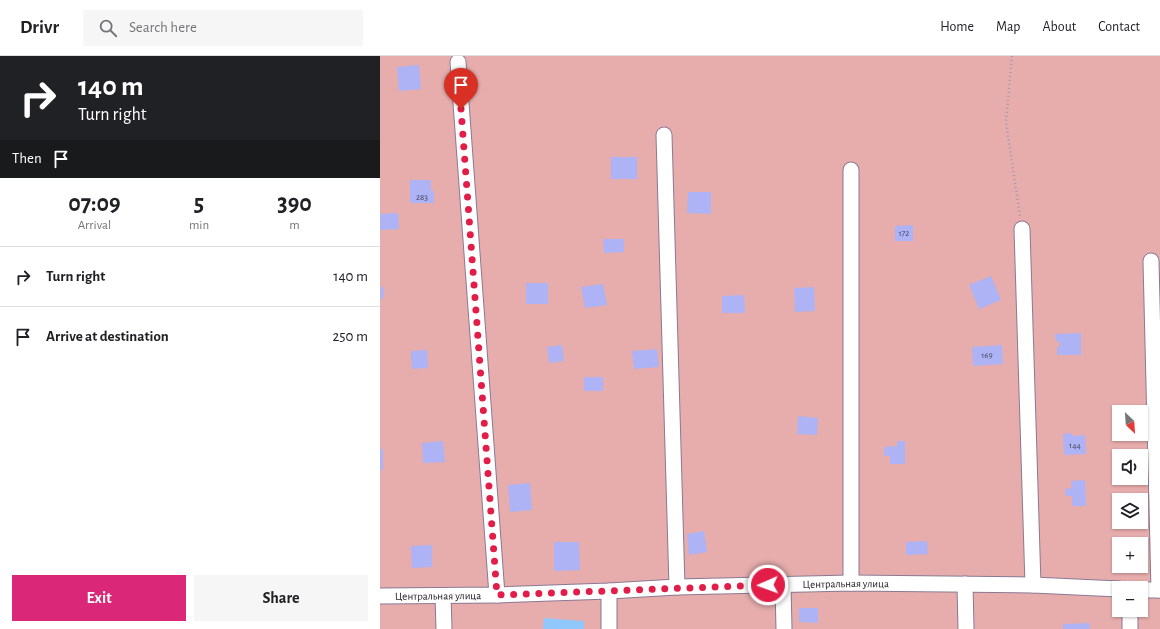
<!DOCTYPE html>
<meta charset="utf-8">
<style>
body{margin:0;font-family:"Alegreya Sans",sans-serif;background:#f6f6f6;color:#202124;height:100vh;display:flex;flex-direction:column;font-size:15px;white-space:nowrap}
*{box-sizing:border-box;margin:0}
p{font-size:13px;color:#757577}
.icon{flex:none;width:22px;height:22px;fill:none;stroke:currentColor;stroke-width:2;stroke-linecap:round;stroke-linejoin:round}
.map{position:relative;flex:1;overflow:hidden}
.panel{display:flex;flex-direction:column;background:#fff;width:380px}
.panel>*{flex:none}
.hud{background:#202124;color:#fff;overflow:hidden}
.needle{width:26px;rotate:155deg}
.controls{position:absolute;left:732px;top:349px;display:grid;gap:8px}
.controls a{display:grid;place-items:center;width:36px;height:36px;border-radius:0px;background:#fff;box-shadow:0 1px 3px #0004;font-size:20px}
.pin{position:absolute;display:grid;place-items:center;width:34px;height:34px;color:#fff;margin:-41px -17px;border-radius:50% 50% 50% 0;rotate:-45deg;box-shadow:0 0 4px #0007}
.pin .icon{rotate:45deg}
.me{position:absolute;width:44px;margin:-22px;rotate:268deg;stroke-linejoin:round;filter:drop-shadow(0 0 3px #0008)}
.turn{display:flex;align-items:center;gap:14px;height:84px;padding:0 12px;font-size:18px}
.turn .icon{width:52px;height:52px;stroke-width:2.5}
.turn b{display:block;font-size:28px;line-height:34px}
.then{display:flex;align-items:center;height:38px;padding:0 12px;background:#0003;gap:8px;font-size:15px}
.eta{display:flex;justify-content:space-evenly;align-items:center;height:68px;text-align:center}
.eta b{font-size:24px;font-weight:700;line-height:28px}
.primary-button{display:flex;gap:8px;margin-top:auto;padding:8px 12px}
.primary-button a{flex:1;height:46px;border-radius:0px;background:#db2777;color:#fff;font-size:16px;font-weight:700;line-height:46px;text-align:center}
.primary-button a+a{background:#f6f6f6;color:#202124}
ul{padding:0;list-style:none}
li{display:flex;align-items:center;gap:12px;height:60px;padding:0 12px;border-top:1px solid #e0e0e0}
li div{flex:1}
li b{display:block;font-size:15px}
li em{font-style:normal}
header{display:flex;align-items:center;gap:24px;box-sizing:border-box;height:56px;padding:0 20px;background:#fff;border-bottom:1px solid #e0e0e0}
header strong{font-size:19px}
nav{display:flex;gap:22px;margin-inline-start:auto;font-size:14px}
.search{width:280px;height:36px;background:#f6f6f6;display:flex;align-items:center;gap:10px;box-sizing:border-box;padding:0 14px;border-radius:0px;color:#757577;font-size:15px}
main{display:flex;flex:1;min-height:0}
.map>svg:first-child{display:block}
.green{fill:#e6adac;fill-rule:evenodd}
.water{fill:#90c8fc}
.building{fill:#adb3f4}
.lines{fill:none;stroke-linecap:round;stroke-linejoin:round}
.minor-casing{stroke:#8a7994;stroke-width:17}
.path{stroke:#a597ad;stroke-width:2.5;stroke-dasharray:1 3;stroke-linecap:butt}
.minor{stroke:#fff;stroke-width:15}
.route{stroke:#e11d48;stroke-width:7;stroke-dasharray:0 12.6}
.labels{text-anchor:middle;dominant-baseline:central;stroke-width:4;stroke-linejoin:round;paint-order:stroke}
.number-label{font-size:9px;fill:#48455c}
.street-label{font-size:11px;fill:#26202a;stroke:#f9f5fb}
</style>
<header>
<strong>Drivr</strong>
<div class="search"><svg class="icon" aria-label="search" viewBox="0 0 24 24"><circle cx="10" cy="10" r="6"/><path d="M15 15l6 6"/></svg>Search here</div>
<nav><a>Home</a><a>Map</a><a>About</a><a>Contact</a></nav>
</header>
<main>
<section class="panel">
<div class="hud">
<div class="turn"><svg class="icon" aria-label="right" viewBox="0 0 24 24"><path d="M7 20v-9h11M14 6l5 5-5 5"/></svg><div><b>140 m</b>Turn right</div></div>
<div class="then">Then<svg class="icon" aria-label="arrive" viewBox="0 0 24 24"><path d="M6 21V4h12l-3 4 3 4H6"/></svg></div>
</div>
<div class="eta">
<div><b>07:09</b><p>Arrival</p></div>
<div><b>5</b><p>min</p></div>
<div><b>390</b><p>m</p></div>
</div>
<ul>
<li><svg class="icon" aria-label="right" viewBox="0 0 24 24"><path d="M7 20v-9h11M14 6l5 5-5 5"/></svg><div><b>Turn right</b></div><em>140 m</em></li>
<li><svg class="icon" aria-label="arrive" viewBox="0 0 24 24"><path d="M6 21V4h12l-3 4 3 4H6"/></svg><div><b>Arrive at destination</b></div><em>250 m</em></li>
</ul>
<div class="primary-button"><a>Exit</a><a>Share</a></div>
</section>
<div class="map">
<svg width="780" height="573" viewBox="0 0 780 573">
<rect width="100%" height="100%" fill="#f5e2ff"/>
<path class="green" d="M0 0H780V573H0ZM739 356H761V378H739ZM739 400H761V422H739ZM739 444H761V466H739ZM739 488H761V510H739ZM739 532H761V554H739Z"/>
<path class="water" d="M164 562 204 565V573H163Z"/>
<path class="building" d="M39 9 41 33 19 35 17 11Z
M231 101H257V123H231Z
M30 124H51V135H54V147H30Z
M308 136H331V158L307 157Z
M18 157 19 173 0 174V158Z
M533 169V185H515V170Z
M223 183H244V196L224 197Z
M611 220 621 244 599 253 589 229Z
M146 227H168V248H146Z
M223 228 227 249 205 252 201 231Z
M0 231H4L3 243H0Z
M434 231 435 255 415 256 414 232Z
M364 239 365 257H342V240Z
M701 277V299H677V291H680L679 285H676L675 278Z
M182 289 184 305 169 307 167 291Z
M622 289 623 308 593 310 592 291Z
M277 293 279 311 254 313 252 295Z
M47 294 48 312 32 313 31 295Z
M204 321H223V335H204Z
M418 360 438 362 437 379 417 378Z
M692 377V380L705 379 706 398 684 399 683 378Z
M63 385 65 406 43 407 42 387Z
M517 385H525V408H510V400H504V391L517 390Z
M0 393H3V414H0Z
M705 424 706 450H692V440H686L685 433 692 432 691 425Z
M150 427 152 454 130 456 128 429Z
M324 475 327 496 309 499 307 478Z
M547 485 548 498 526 499V486Z
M174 486H199L200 514 174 515Z
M52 489V511L32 512 31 490Z
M419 552H438V567L419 566Z
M709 567 710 573H683V568Z"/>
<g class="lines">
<g class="minor-casing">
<g id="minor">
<path d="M78 6 117 539"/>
<path d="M284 79 297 531"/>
<path d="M471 114V527"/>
<path d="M642 173 653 529"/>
<path d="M771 205 779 534"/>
<path d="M585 528 586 573"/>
<path d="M403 529 404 573"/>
<path d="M761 534H780"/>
<path d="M229 535V573"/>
<path id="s1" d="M0 540 117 539 229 535 297 531 471 527 653 529 739 533"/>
<path d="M63 540 64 573"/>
<path d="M750 554V573"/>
</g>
</g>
<path class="path" d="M632 0 626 66 640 160"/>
<use href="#minor" class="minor"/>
</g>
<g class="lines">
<path class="route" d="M81 53 117 539 388 529"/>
</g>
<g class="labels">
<g class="number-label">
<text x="42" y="141">283</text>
<text x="524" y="177">172</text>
<text x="607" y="299">169</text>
<text x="695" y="389">144</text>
</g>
<g class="street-label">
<text stroke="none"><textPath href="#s1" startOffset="466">Центральная улица</textPath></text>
<text stroke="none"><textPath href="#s1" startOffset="58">Центральная улица</textPath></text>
</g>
</g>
</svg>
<div class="controls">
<a><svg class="needle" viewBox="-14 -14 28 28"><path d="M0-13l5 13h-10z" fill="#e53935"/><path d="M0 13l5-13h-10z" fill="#757577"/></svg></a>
<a><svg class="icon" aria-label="sound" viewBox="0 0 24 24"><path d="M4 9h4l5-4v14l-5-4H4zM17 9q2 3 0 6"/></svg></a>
<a><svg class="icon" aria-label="layers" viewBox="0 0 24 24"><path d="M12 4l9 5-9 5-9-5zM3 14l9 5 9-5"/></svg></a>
<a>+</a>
<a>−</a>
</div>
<div class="pin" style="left:81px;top:53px;background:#d93025"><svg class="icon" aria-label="arrive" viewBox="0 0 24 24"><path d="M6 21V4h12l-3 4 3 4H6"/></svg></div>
<svg class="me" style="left:388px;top:529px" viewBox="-20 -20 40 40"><circle r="17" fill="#e11d48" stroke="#fff" stroke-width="3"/><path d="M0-11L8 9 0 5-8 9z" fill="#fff"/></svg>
</div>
</main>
